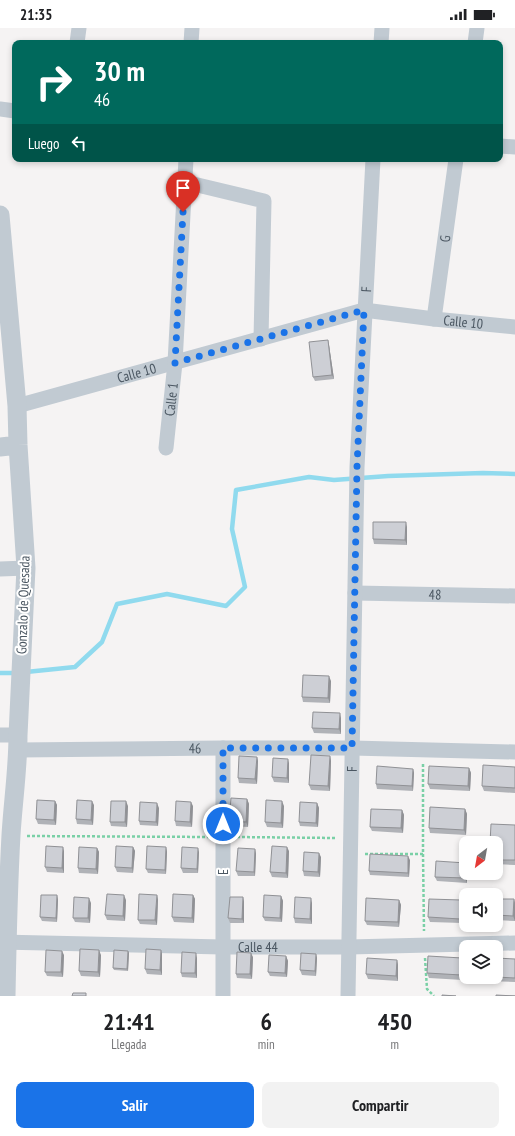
<!DOCTYPE html>
<html lang="es">
<style>
body{margin:0;font-family:"PT Sans Narrow",sans-serif;background:#f2f2f2;color:#202124;height:100vh;display:flex;flex-direction:column;font-size:15px;white-space:nowrap}
*{box-sizing:border-box;margin:0}
p{font-size:13px;color:#757577}
.icon{flex:none;width:22px;height:22px;fill:none;stroke:currentColor;stroke-width:2;stroke-linecap:round;stroke-linejoin:round}
.map{position:relative;height:968px;overflow:hidden}
.sheet{display:flex;flex-direction:column;background:#fff;flex:1}
.sheet>*{flex:none}
.banner{position:absolute;left:12px;top:12px;width:491px;height:122px;border-radius:8px;box-shadow:0 2px 6px #0003;background:#00695c;color:#fff;overflow:hidden}
.needle{width:26px;rotate:211deg}
.tools{position:absolute;left:459px;top:808px;display:grid;gap:8px}
.tools a{display:grid;place-items:center;width:44px;height:44px;border-radius:8px;background:#fff;box-shadow:0 2px 6px #0003;font-size:20px}
.pin{position:absolute;display:grid;place-items:center;width:34px;height:34px;color:#fff;margin:-41px -17px;border-radius:50% 50% 50% 0;rotate:-45deg;box-shadow:0 0 4px #0007}
.pin .icon{rotate:45deg}
.me{position:absolute;width:44px;margin:-22px;rotate:0deg;stroke-linejoin:round;filter:drop-shadow(0 0 3px #0008)}
.turn{display:flex;align-items:center;gap:14px;height:84px;padding:0 16px;font-size:18px}
.turn .icon{width:52px;height:52px;stroke-width:2.5}
.turn b{display:block;font-size:28px;line-height:34px}
.then{display:flex;align-items:center;height:38px;padding:0 16px;background:#0003;gap:8px;font-size:15px}
.eta{display:flex;justify-content:space-evenly;align-items:center;height:68px;text-align:center}
.eta b{font-size:24px;font-weight:700;line-height:28px}
.primary-button{display:flex;gap:8px;margin-top:auto;padding:8px 16px}
.primary-button a{flex:1;height:46px;border-radius:8px;background:#1a73e8;color:#fff;font-size:16px;font-weight:700;line-height:46px;text-align:center}
.primary-button a+a{background:#f2f2f2;color:#202124}
.status{display:flex;justify-content:space-between;align-items:center;height:28px;padding:0 20px;background:#fff;direction:ltr}
.status svg{height:11px;fill:currentColor}
.map>svg:first-child{display:block}
.lines{fill:none;stroke-linecap:round;stroke-linejoin:round}
.stream{stroke:#90daee;stroke-width:4.5}
.path{stroke:#7ad0a6;stroke-width:2.5;stroke-dasharray:3 2;stroke-linecap:butt}
.minor{stroke:#c1cad2;stroke-width:15}
.tertiary{stroke:#c1cad2;stroke-width:19}
.wall{fill:#b0b2b7}
.shaded-wall{fill:#909195}
.building{fill:#cdcfd5;stroke:#909195}
.route{stroke:#1a73e8;stroke-width:7;stroke-dasharray:0 12.6}
.labels{text-anchor:middle;dominant-baseline:central;stroke-width:4;stroke-linejoin:round;paint-order:stroke}
.street-label{font-size:14px;fill:#4a5661;stroke:#fff}
</style>
<div class="status"><b>21:35</b><svg viewBox="0 0 49 12"><path d="M0 12V9h3v3zM5 12V6h3v6zM10 12V3h3v9zM15 12V0h3v12zM26 1h20v11H26zM47 4h2v5h-2z"/></svg></div>
<div class="map">
<svg width="515" height="968" viewBox="0 0 515 968">
<rect width="100%" height="100%" fill="#f5f3f3"/>
<g class="lines">
<path class="stream" d="M26 644 75 639 102 614 117 576 167 566 226 578 245 559 232 501 236 462 309 449 334 452 388 448 483 445 515 446
M0 645H16"/>
<path class="path" d="M27 808 210 809
M237 809 336 810
M365 826H423V735
M423 826 424 903
M425 930 427 961 434 968"/>
<g class="minor">
<path d="M77 15 79 0"/>
<path d="M191 15 192 0"/>
<path d="M381 15 382 0"/>
<path d="M475 15 477 0"/>
<path d="M0 81 15 83"/>
<path d="M500 118 515 119"/>
<path d="M185 154 264 173 261 311"/>
<path id="s1" d="M434 291 456 131"/>
<path id="s2" d="M17 378 364 282 434 291 515 299"/>
<path id="s3" d="M166 420 175 335 186 131"/>
<path d="M0 541 26 540"/>
<path id="s4" d="M355 565 515 568"/>
<path d="M0 707H18"/>
<path id="s5" d="M18 722 223 720H352L515 724"/>
<path id="s6" d="M0 914 223 919H349L515 915"/>
<path d="M223 968V720"/>
<path id="s7" d="M348 968 357 439 373 131"/>
</g>
<path class="tertiary" d="M0 187 17 378 18 417 26 540 18 707C18 740 13 774 11 807 8 861 7 914 6 968
M0 419 18 417"/>
</g>
<path class="wall" d="M328 312 329 317 334 351 315 353 313 349Z
M407 499V517L374 516 373 511Z
M331 653 330 675 303 674 302 669Z
M341 690V706L314 705 312 700Z
M330 728 331 733 330 763 311 762 309 757Z
M257 729 258 733 257 756 239 755 238 750Z
M289 735V755L274 754 272 749Z
M515 739V765L484 763 482 758Z
M469 740 471 745 470 763 430 761 428 756Z
M413 741 414 745 413 763 377 761 376 756Z
M247 771 249 776 248 799 231 798 229 793Z
M55 773 57 777 56 797 38 796 36 791Z
M317 775 319 780 318 799 300 798 299 794Z
M94 777 93 797 77 796 76 791Z
M128 778 127 799 111 798 110 794Z
M193 778 192 799 176 798 175 793Z
M284 778 283 800 267 799 265 794Z
M159 780 158 798 140 797 139 793Z
M465 781 467 786 466 807 430 805 429 800Z
M402 782 404 787 403 805 372 803 370 799Z
M515 797V837L496 836V815Z
M133 819 135 823 133 845 117 844 115 839Z
M166 819 167 824 166 846 148 845 146 841Z
M97 820 99 824 98 846 79 845 78 840Z
M255 821 256 826 255 848H238L236 843Z
M64 823V845L47 844 45 839Z
M289 823 288 850 272 849 270 844Z
M199 824 198 845H183L181 840Z
M321 829 320 849 304 848 303 843Z
M410 832 409 849 370 847 369 843Z
M467 845V855L437 853 435 849Z
M57 867 58 872 57 894 42 893 40 889Z
M157 867 158 872 157 897 140 896 138 892Z
M193 867 195 871 194 895 174 894 172 889Z
M281 868 283 873 282 894 265 893 263 889Z
M243 869 244 874V895H230L228 890Z
M496 871H514L515 875V893L496 892Z
M126 872 125 893 107 892 105 887Z
M399 872 401 877 399 899 367 897 365 893Z
M91 875 90 895 75 894 73 890Z
M312 875V896L295 895 294 890Z
M463 877 462 895 430 894 428 889Z
M161 922 162 926V947L147 946 145 941Z
M128 923 129 925 128 943 114 942 113 940Z
M316 926 317 930 316 948 302 947 300 942Z
M64 927 63 949 47 948 45 944Z
M101 927 100 949 81 948 79 943Z
M286 928 288 933 287 949 270 948 268 944Z
M253 929 252 951 237 950 236 946Z
M197 930V950L182 949 181 945Z
M462 930 464 935 463 952 429 950 427 945Z
M515 931V954L486 953 485 949H496Z
M397 932 398 937V953L368 951 366 946Z"/>
<path class="shaded-wall" d="M328 312 329 317 334 351 332 347Z
M406 494 407 499V517L405 512Z
M329 648 331 653 330 675 328 670Z
M340 685 341 690V706L339 701Z
M330 728 331 733 330 763 328 758Z
M257 729 258 733 257 756 255 751Z
M288 731 289 735V755L287 750Z
M469 740 471 745 470 763 468 758Z
M413 741 414 745 413 763 412 758Z
M247 771 249 776 248 799 246 794Z
M55 773 57 777 56 797 54 792Z
M92 773 94 777 93 797 91 792Z
M126 773 128 778 127 799 125 794Z
M282 773 284 778 283 800 281 795Z
M191 774 193 778 192 799 190 794Z
M157 775 159 780 158 798 156 794Z
M317 775 319 780 318 799 316 795Z
M465 781 467 786 466 807 464 802Z
M402 782 404 787 403 805 401 800Z
M63 819 64 823V845L62 840Z
M133 819 135 823 133 845 132 840Z
M166 819 167 824 166 846 165 842Z
M287 819 289 823 288 850 286 845Z
M97 820 99 824 98 846 96 841Z
M198 820 199 824 198 845 197 841Z
M255 821 256 826 255 848 254 844Z
M319 825 321 829 320 849 318 844Z
M408 828 410 832 409 849 408 845Z
M466 835V845H467V855L465 850Z
M57 867 58 872 57 894 56 890Z
M124 867 126 872 125 893 123 888Z
M157 867 158 872 157 897 155 892Z
M193 867 195 871 194 895 192 890Z
M281 868 283 873 282 894 280 890Z
M243 869 244 874V895L242 891Z
M89 870 91 875 90 895 88 890Z
M311 870 312 875V896L310 891Z
M514 871 515 875V893L513 888Z
M399 872 401 877 399 899 398 894Z
M461 872 463 877 462 895 460 891Z
M99 922 101 927 100 949 98 944Z
M161 922 162 926V947L160 942Z
M62 923 64 927 63 949 61 944Z
M128 923 129 925 128 943 127 941Z
M196 925 197 930V950L195 945Z
M251 925 253 929 252 951 250 946Z
M316 926 317 930 316 948 315 943Z
M286 928 288 933 287 949 285 945Z
M462 930 464 935 463 952 461 947Z
M397 932 398 937V953L396 948Z"/>
<path class="building" d="M328 312 332 347 313 349 309 314Z
M373 494H406L405 512 373 511Z
M303 647 329 648 328 670 302 669Z
M313 684 340 685 339 701 312 700Z
M311 727 330 728 328 758 309 757Z
M239 728 257 729 255 751 238 750Z
M273 730 288 731 287 750 272 749Z
M483 737 515 739V760L482 758Z
M377 738 413 741 412 758 376 756Z
M429 738 469 740 468 758 428 756Z
M231 770 247 771 246 794 229 793Z
M37 772 55 773 54 792 36 791Z
M77 772 92 773 91 792 76 791Z
M266 772 282 773 281 795 265 794Z
M111 773H126L125 794H110Z
M176 773 191 774 190 794 175 793Z
M140 774 157 775 156 794 139 793Z
M300 774 317 775 316 795 299 794Z
M430 779 465 781 464 802 429 800Z
M371 781 402 782 401 800 370 799Z
M491 796 515 797V832H496V815H490Z
M46 818 63 819 62 840 45 839Z
M116 818 133 819 132 840 115 839Z
M147 818 166 819 165 842 146 841Z
M272 818 287 819 286 845 270 844Z
M79 819 97 820 96 841 78 840Z
M182 819 198 820 197 841 181 840Z
M238 820 255 821 254 844 236 843Z
M304 824 319 825 318 844 303 843Z
M370 826 408 828V845L369 843Z
M436 833 466 835 465 850 435 849Z
M107 866 124 867 123 888 105 887Z
M139 866 157 867 155 892H138Z
M173 866 193 867 192 890 172 889Z
M41 867H57L56 890 40 889Z
M264 867 281 868 280 890 263 889Z
M74 869 89 870 88 890H73Z
M230 869H243L242 891 228 890Z
M295 869 311 870 310 891 294 890Z
M366 870 399 872 398 894 365 893Z
M429 871 461 872 460 891 428 889Z
M496 871H514L513 888 496 887Z
M80 921 99 922 98 944 79 943Z
M146 921 161 922 160 942 145 941Z
M46 922 62 923 61 944H45Z
M114 922 128 923 127 941 113 940Z
M182 924 196 925 195 945H181Z
M237 924 251 925 250 946H236Z
M301 925 316 926 315 943 300 942Z
M269 927 286 928 285 945 268 944Z
M428 928 462 930 461 947 427 945Z
M367 930 397 932 396 948 366 946Z
M496 930 515 931V950L496 949Z
M73 965H86V968H72Z
M442 967 456 968H442Z
M496 967 515 968H496Z"/>
<g class="lines">
<path class="route" d="M183 184 175 335 364 282 357 439 352 720H223V796"/>
</g>
<g class="labels">
<g class="street-label">
<text stroke="none"><textPath href="#s1" startOffset="81">G</textPath></text>
<text stroke="none"><textPath href="#s7" startOffset="707">F</textPath></text>
<text stroke="none"><textPath href="#s2" startOffset="460">Calle 10</textPath></text>
<text stroke="none"><textPath href="#s2" startOffset="124">Calle 10</textPath></text>
<text stroke="none"><textPath href="#s3" startOffset="49">Calle 1</textPath></text>
<text stroke="none"><textPath href="#s4" startOffset="80">48</textPath></text>
<text transform="translate(23 577) rotate(-88)">Gonzalo de Quesada</text>
<text stroke="none"><textPath href="#s5" startOffset="177">46</textPath></text>
<text stroke="none"><textPath href="#s7" startOffset="227">F</textPath></text>
<text transform="translate(223 844) rotate(-90)">E</text>
<text stroke="none"><textPath href="#s6" startOffset="258">Calle 44</textPath></text>
</g>
</g>
</svg>
<div class="tools">
<a><svg class="needle" viewBox="-14 -14 28 28"><path d="M0-13l5 13h-10z" fill="#e53935"/><path d="M0 13l5-13h-10z" fill="#757577"/></svg></a>
<a><svg class="icon" aria-label="sound" viewBox="0 0 24 24"><path d="M4 9h4l5-4v14l-5-4H4zM17 9q2 3 0 6"/></svg></a>
<a><svg class="icon" aria-label="layers" viewBox="0 0 24 24"><path d="M12 4l9 5-9 5-9-5zM3 14l9 5 9-5"/></svg></a>
</div>
<div class="pin" style="left:183px;top:184px;background:#d93025"><svg class="icon" aria-label="arrive" viewBox="0 0 24 24"><path d="M6 21V4h12l-3 4 3 4H6"/></svg></div>
<svg class="me" style="left:223px;top:796px" viewBox="-20 -20 40 40"><circle r="17" fill="#1a73e8" stroke="#fff" stroke-width="3"/><path d="M0-11L8 9 0 5-8 9z" fill="#fff"/></svg>
<div class="banner">
<div class="turn"><svg class="icon" aria-label="right" viewBox="0 0 24 24"><path d="M7 20v-9h11M14 6l5 5-5 5"/></svg><div><b>30 m</b>46</div></div>
<div class="then">Luego<svg class="icon" aria-label="left" viewBox="0 0 24 24"><path d="M17 20v-9H6M10 6l-5 5 5 5"/></svg></div>
</div>
</div>
<section class="sheet">
<div class="eta">
<div><b>21:41</b><p>Llegada</p></div>
<div><b>6</b><p>min</p></div>
<div><b>450</b><p>m</p></div>
</div>
<div class="primary-button"><a>Salir</a><a>Compartir</a></div>
</section>
